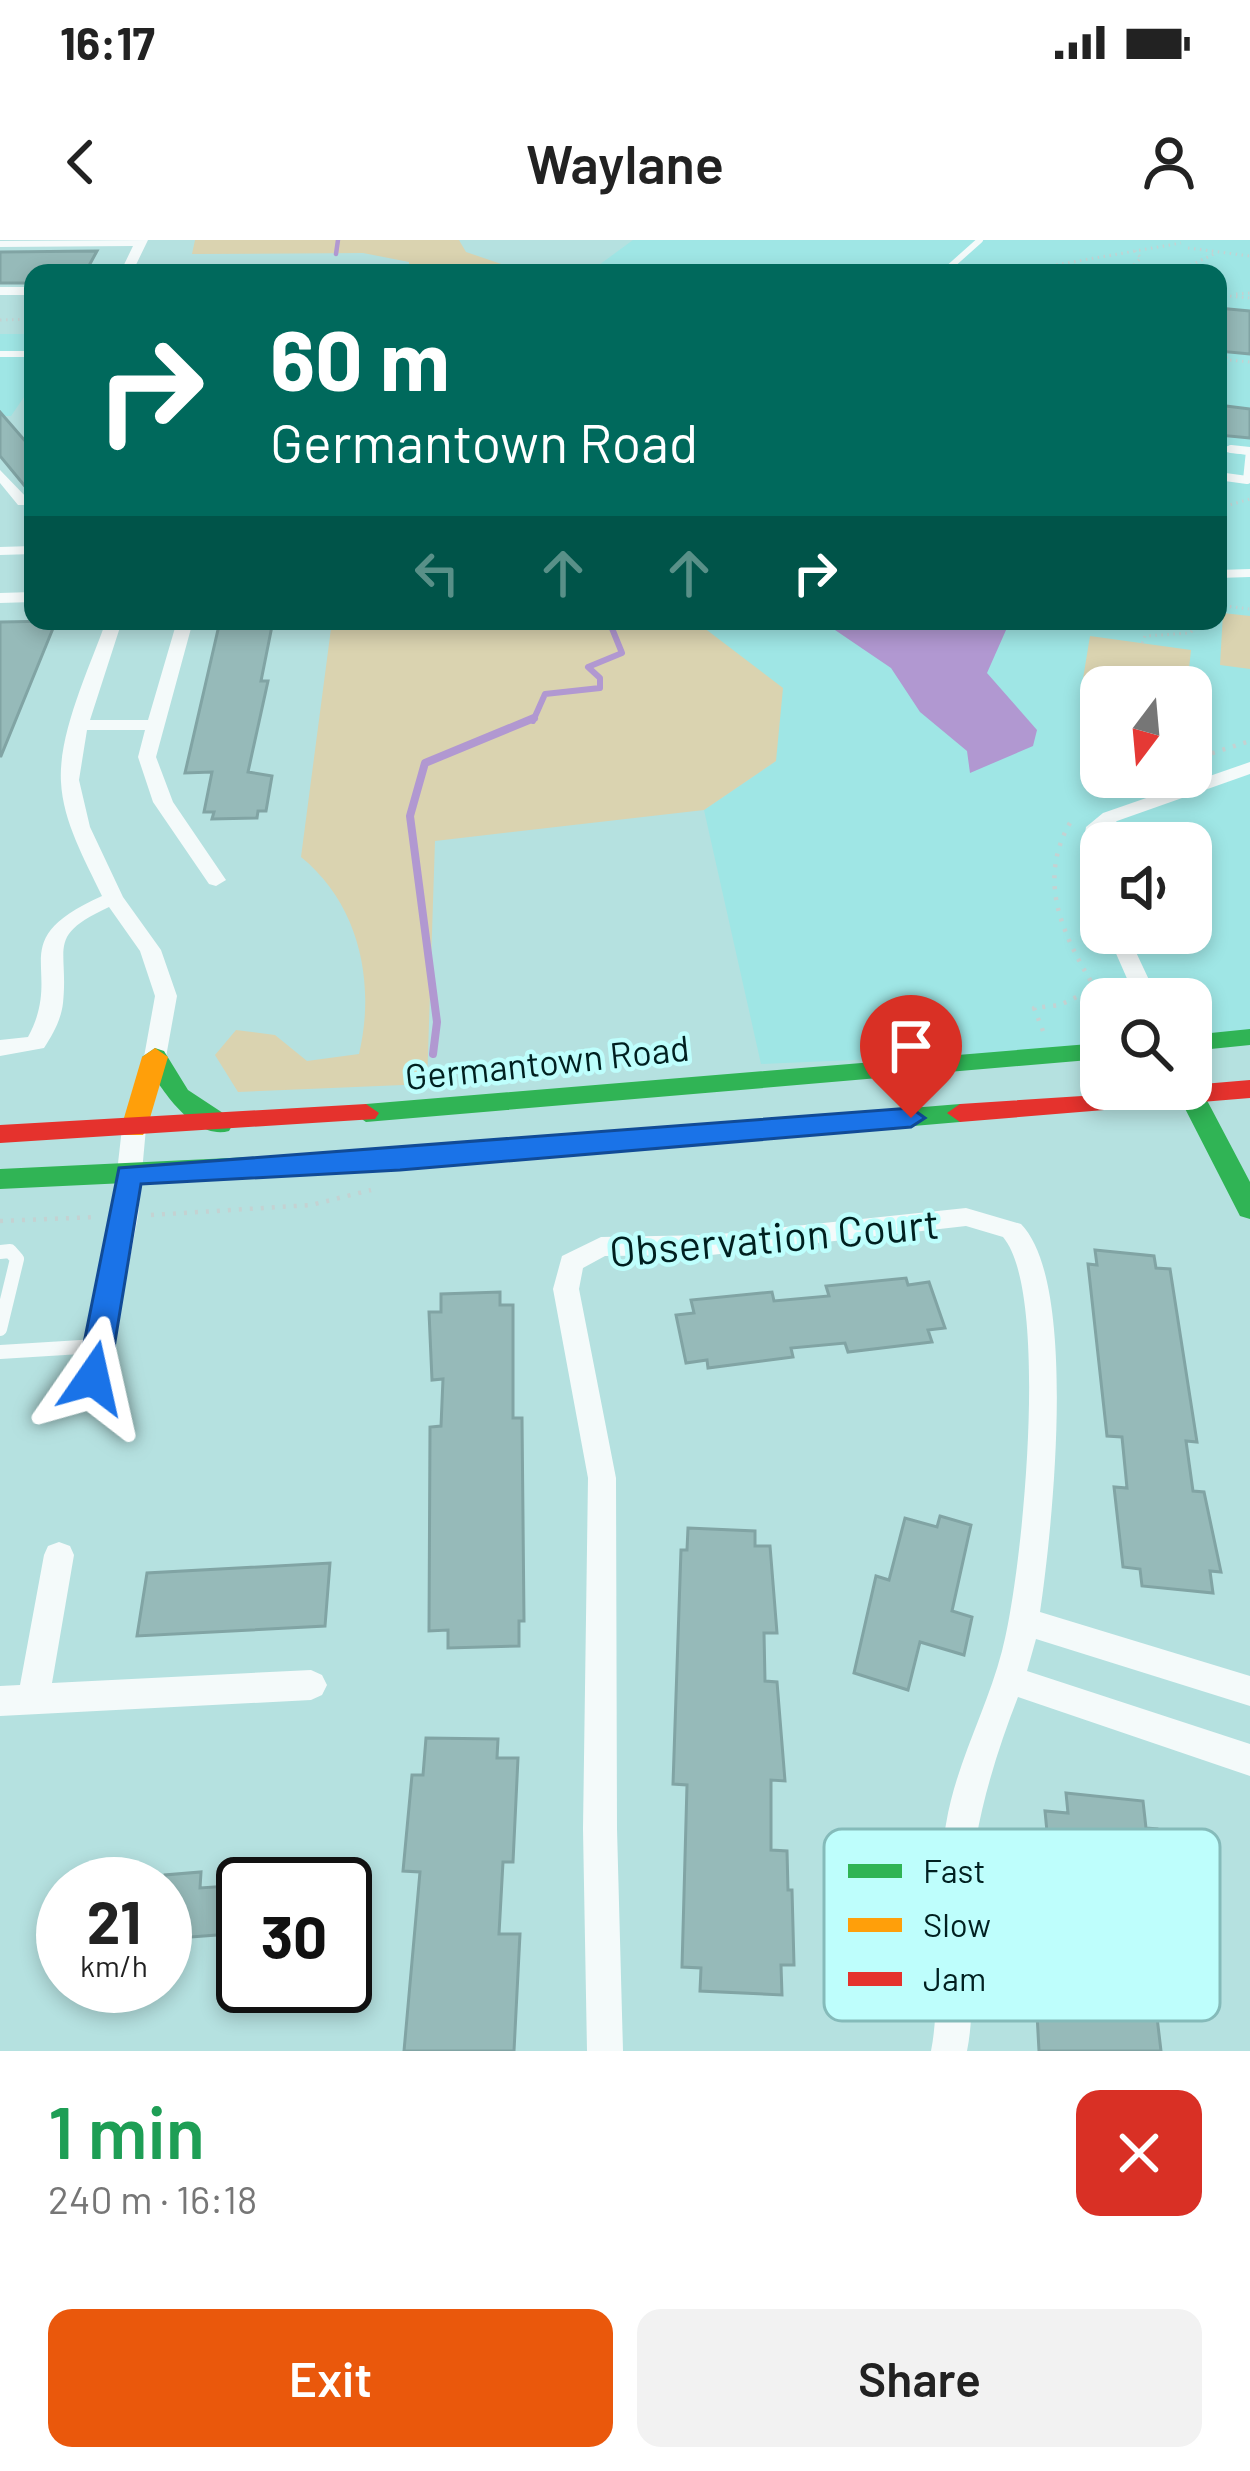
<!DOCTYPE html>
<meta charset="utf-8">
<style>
body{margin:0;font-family:Barlow,sans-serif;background:#f2f2f2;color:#222;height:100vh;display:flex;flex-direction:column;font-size:45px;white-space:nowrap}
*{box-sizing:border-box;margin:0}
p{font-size:39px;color:#767676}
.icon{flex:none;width:66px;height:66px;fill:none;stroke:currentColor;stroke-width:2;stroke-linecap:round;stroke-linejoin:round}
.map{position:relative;height:1811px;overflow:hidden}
.side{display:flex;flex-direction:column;background:#fff;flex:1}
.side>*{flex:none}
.hud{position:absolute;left:24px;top:24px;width:1203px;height:366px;border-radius:24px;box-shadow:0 6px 18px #0003;background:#00695c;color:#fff;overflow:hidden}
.needle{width:78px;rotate:196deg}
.buttons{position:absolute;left:1080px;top:426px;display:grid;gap:24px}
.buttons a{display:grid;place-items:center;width:132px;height:132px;border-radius:24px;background:#fff;box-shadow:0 6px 18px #0003;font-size:60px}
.speed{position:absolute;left:36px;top:1617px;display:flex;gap:24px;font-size:60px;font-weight:700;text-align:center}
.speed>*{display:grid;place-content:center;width:156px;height:156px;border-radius:50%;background:#fff;box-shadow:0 6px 18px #0003;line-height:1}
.speed small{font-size:30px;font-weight:400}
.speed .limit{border:6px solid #111;border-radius:18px;background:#fff;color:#111}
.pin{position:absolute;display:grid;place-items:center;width:102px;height:102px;color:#fff;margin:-123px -51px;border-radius:50% 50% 50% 0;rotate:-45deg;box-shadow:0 0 12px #0007}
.pin .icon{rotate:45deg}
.me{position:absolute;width:132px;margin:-66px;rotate:11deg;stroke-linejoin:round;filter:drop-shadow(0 0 9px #0008)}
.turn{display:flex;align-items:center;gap:42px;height:252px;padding:0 48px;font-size:54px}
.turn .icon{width:156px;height:156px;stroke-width:2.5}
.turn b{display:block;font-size:84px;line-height:102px}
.lanes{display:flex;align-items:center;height:114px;padding:0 48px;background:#0003;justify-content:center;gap:60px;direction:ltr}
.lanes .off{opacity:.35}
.round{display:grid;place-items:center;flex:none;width:126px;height:126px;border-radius:24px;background:#f2f2f2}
.headline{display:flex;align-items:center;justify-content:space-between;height:204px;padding:0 48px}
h1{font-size:72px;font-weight:600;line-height:90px;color:#1e9e55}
.primary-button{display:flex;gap:24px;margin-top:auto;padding:24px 48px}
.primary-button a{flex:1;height:138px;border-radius:24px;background:#ea580c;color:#fff;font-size:48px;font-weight:600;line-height:138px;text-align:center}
.primary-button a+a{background:#f2f2f2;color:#222}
.status{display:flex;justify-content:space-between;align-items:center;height:84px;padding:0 60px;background:#fff;direction:ltr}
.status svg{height:33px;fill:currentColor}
header{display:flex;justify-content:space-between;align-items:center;height:156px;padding:0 48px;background:#fff;font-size:54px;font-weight:600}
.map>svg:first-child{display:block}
.built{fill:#9fe6e5;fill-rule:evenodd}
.green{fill:#dad3b0}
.water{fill:#b198d1}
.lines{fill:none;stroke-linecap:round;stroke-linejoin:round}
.stream-far2{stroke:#b198d1;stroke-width:4.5}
.stream-far1{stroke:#b198d1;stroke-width:6}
.stream{stroke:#b198d1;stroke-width:8}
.building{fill:#96bab9;stroke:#81a4a4;stroke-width:3}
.path-far1{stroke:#c4d2d2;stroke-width:3;stroke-dasharray:1.5 4.5;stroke-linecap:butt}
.path{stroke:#c4d2d2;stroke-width:4.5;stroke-dasharray:3 8;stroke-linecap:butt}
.lane-far2{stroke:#f4fafa;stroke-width:6}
.lane-far1{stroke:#f4fafa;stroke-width:8}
.lane{stroke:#f4fafa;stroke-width:14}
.street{fill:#f4fafa;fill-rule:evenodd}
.fast{fill:#30b455;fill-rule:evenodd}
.slow{fill:#ff9f0a;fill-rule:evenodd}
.jam{fill:#e5322d;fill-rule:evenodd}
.route{fill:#1a73e8;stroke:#114b97;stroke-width:3}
.labels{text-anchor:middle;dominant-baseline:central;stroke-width:9;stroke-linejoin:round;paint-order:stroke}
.street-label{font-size:36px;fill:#002020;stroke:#befefc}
.near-street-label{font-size:42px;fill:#002020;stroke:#befefc}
.key{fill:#befefc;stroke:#85bbba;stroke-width:3}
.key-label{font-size:33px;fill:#002020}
</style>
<div class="status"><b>16:17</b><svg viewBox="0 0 49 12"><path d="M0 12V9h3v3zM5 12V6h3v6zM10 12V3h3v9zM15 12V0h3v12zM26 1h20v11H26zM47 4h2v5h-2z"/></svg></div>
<header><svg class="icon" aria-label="back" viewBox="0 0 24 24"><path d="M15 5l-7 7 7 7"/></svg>Waylane<svg class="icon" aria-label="person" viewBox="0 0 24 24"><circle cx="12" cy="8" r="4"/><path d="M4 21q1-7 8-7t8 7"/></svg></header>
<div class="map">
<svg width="1250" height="1811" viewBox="0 0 1250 1811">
<rect width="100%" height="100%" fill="#b5e1e0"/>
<path class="built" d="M633 0H1250V797L1191 803V759H1101V809L761 824 704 570 776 521 694 382 1218 381V33H588ZM1101 447H1191V537H1101ZM1101 603H1191V693H1101Z
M0 94H33V144L11 176H0Z"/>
<path class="green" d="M195 0H459L466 12 528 33H400L409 31V22L363 13 192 14Z
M1223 373 1250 376V429L1220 425Z
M332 381H695L783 448 776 521 704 570 435 601 427 844 238 852 215 815 236 790 275 795 307 821 359 814C376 742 359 664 301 617Z
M1090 396 1191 410 1187 447 1081 451Z"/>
<path class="water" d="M834 381H1010L987 433 1037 490 1033 506 970 533 967 511 920 472 891 428 835 390Z"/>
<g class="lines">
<path class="stream-far2" d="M336 14 338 0"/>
<path class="stream-far1" d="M688 381 719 386
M533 481 545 454 600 448V438L588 427 622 413 609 381"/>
<path class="stream" d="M433 814 437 782 410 576 425 523 534 478"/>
</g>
<path class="building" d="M97 11 85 33H33V43H0V12Z
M1218 68 1250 71V114L1218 111Z
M1218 165 1250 169V198L1218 195Z
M0 172 33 210V256L0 216Z
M56 381 1 516H0V382Z
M220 381H273L261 441H268L248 532 272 536 266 571H258L257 578 212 579 214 572H204L212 532 185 533Z
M1095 1010 1154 1016 1156 1028 1170 1029 1197 1202 1186 1201 1193 1251 1204 1252 1221 1332 1210 1331 1213 1353 1142 1346 1140 1329 1123 1327 1114 1247 1127 1248 1122 1197 1107 1196 1088 1024 1097 1025Z
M906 1038 908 1045 929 1042 945 1088 928 1090 932 1102 848 1112 845 1103 791 1108 793 1117 708 1128 707 1120 686 1123 676 1075 694 1073 691 1060 772 1052 774 1061 829 1056 826 1046Z
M500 1052V1065H513V1178H522L524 1381H519V1406L448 1408V1390L429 1391 430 1187 441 1186 443 1139 432 1140 429 1072H441V1054Z
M940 1276 971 1285 952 1371 972 1377 964 1415 920 1402 908 1450 854 1433 876 1336 889 1340 905 1278 937 1287Z
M688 1288 755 1291V1306H770L777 1393H764L765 1441 777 1442 785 1541 771 1540V1610L787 1611 788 1650H792L794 1725H781L782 1755 700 1751 701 1728 682 1727 687 1545 673 1544 681 1310H687Z
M330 1323 325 1386 137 1396 147 1333Z
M426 1498 498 1499 497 1518H518L513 1622H503L499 1694H520L514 1811H404L420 1632 403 1631 412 1535H423Z
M1066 1553 1143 1561 1146 1588 1157 1589 1165 1703 1140 1700 1147 1776 1157 1777 1161 1811H1039L1036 1755 1063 1759 1045 1571 1068 1573Z
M201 1632 200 1648 243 1645V1693L165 1699V1635Z"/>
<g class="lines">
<path class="path-far1" d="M1188 8 1250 16
M1009 33 1181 3
M1125 33 1141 18 1135 11
M1174 33 1216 13
M1236 54 1250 53
M1218 55 1250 58
M0 80 33 79
M1218 119 1250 122
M1222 166 1227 112
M1219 268 1250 259
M1218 365 1250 369
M1142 403 1145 396 1190 393 1202 381"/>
<path class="path" d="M1191 520 1250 501
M1101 556 1146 537
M1070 583C1034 645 1067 704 1102 759
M1043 791 1034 768 1060 765 1095 748
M151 975 311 965 371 950
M0 981 97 977"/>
<path class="lane-far2" d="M715 31 733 33
M943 33 980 0
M0 114H33
M1218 208 1250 212"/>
<path class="lane-far1" d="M1218 236 1247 240 1250 211 1231 209
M0 311 33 310
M1218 334 1250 333"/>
<path class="lane" d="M0 1012 10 1011 17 1019 0 1089
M0 1112 97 1106"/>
<path class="street" d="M148 0 132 33H120L133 6 0 7V1Z
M174 24 180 27 177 33H165Z
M0 47H33V55H0Z
M0 230 28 259V265H18L0 243Z
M33 352V362L0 363V353Z
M106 381H122L90 480H148L177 381H193L156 517 173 562 226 640 216 646 209 644 153 562 138 517 145 490H87L79 540 90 587 123 657 161 710 177 756 166 817 155 825 144 817 155 756 140 711 109 667C45 697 69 706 63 763 61 780 53 794 44 808L0 816V800L28 797C66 727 0 702 102 656 85 620 63 582 61 542 58 493 90 427 106 381Z
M1250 522V534L1117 581 1103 593 1101 667 1094 665 1080 622 1086 587 1103 573Z
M1107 693H1127L1158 759H1136Z
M134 880 146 888 138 976 107 1138 103 1146 93 1149 83 1146 79 1138 112 976 122 888Z
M966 968 1021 984C1079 1043 1052 1291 1040 1372L1250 1436V1466L1036 1399 1027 1431 1250 1504V1536L1018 1457C992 1524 972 1592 969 1663 967 1713 977 1761 967 1811H931C940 1765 933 1721 934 1674 934 1644 941 1614 946 1584 956 1523 987 1469 1002 1411 1022 1338 1051 1053 1003 997L966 986 711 1015 605 1016 583 1028 579 1049 616 1238 617 1589 623 1811H587L583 1589 588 1238 553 1049 562 1016 601 997 711 995Z
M59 1302 70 1306 74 1315 52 1443 311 1430 322 1435 327 1445 322 1455 311 1460 0 1476V1446L20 1445 44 1315 48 1306Z"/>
<path class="fast" d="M1250 789V805L1191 811V795Z
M1101 803V819L366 882 353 873 366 864Z
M155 808 164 811 188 850 229 877 233 884 229 891C192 901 158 844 142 817Z
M1191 841 1201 849 1250 942V979L1240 976 1175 849H1191Z
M960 864 973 873 960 882 400 930 0 949V929L400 910Z"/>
<path class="slow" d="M155 808 168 817 147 888 143 895H125L121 888 142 817Z"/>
<path class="jam" d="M1250 840V858L960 882 947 873 960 864 1191 849V845Z
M366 864 379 873 375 879 0 903V885Z"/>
</g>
<path class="route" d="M911 868 925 878 911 887 400 930 141 944 109 1138 93 1150 77 1138 119 928Z"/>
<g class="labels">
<g class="street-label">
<text transform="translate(547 821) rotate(-6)">Germantown Road</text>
</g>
<g class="near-street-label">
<text transform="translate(774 996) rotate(-5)">Observation Court</text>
</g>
</g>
<rect x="824" y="1589" width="396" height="192" rx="18" class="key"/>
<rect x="848" y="1624" width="54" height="14" fill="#30b455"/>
<rect x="848" y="1678" width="54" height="14" fill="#ff9f0a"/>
<rect x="848" y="1732" width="54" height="14" fill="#e5322d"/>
<g class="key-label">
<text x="923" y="1643">Fast</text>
<text x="923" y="1697">Slow</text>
<text x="923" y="1751">Jam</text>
</g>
</svg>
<div class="buttons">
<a><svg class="needle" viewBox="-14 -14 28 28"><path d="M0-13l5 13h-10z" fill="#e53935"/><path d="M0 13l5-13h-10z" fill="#767676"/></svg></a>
<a><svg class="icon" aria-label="sound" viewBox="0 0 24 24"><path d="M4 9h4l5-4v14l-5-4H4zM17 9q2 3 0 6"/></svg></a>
<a><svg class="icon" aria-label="search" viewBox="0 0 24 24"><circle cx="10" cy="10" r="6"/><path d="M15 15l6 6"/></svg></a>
</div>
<div class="speed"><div>21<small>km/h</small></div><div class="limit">30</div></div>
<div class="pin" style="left:911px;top:878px;background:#d93025"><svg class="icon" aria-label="arrive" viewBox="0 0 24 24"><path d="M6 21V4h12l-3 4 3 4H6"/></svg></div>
<svg class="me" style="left:93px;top:1138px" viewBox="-20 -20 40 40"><path d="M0-17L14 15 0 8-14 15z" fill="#1a73e8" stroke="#fff" stroke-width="4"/></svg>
<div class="hud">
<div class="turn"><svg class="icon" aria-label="right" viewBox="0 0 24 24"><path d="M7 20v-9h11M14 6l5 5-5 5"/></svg><div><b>60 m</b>Germantown Road</div></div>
<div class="lanes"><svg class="icon off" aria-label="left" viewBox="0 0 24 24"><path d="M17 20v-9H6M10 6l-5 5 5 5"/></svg><svg class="icon off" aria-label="ahead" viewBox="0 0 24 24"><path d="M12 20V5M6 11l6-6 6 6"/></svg><svg class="icon off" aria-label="ahead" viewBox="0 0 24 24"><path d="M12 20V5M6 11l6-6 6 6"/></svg><svg class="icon" aria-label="right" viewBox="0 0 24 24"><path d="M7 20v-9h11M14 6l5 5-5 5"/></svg></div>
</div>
</div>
<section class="side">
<div class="headline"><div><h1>1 min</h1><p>240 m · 16:18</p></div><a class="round" style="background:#d93025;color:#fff"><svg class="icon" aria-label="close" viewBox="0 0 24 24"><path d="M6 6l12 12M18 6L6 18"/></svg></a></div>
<div class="primary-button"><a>Exit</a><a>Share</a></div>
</section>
